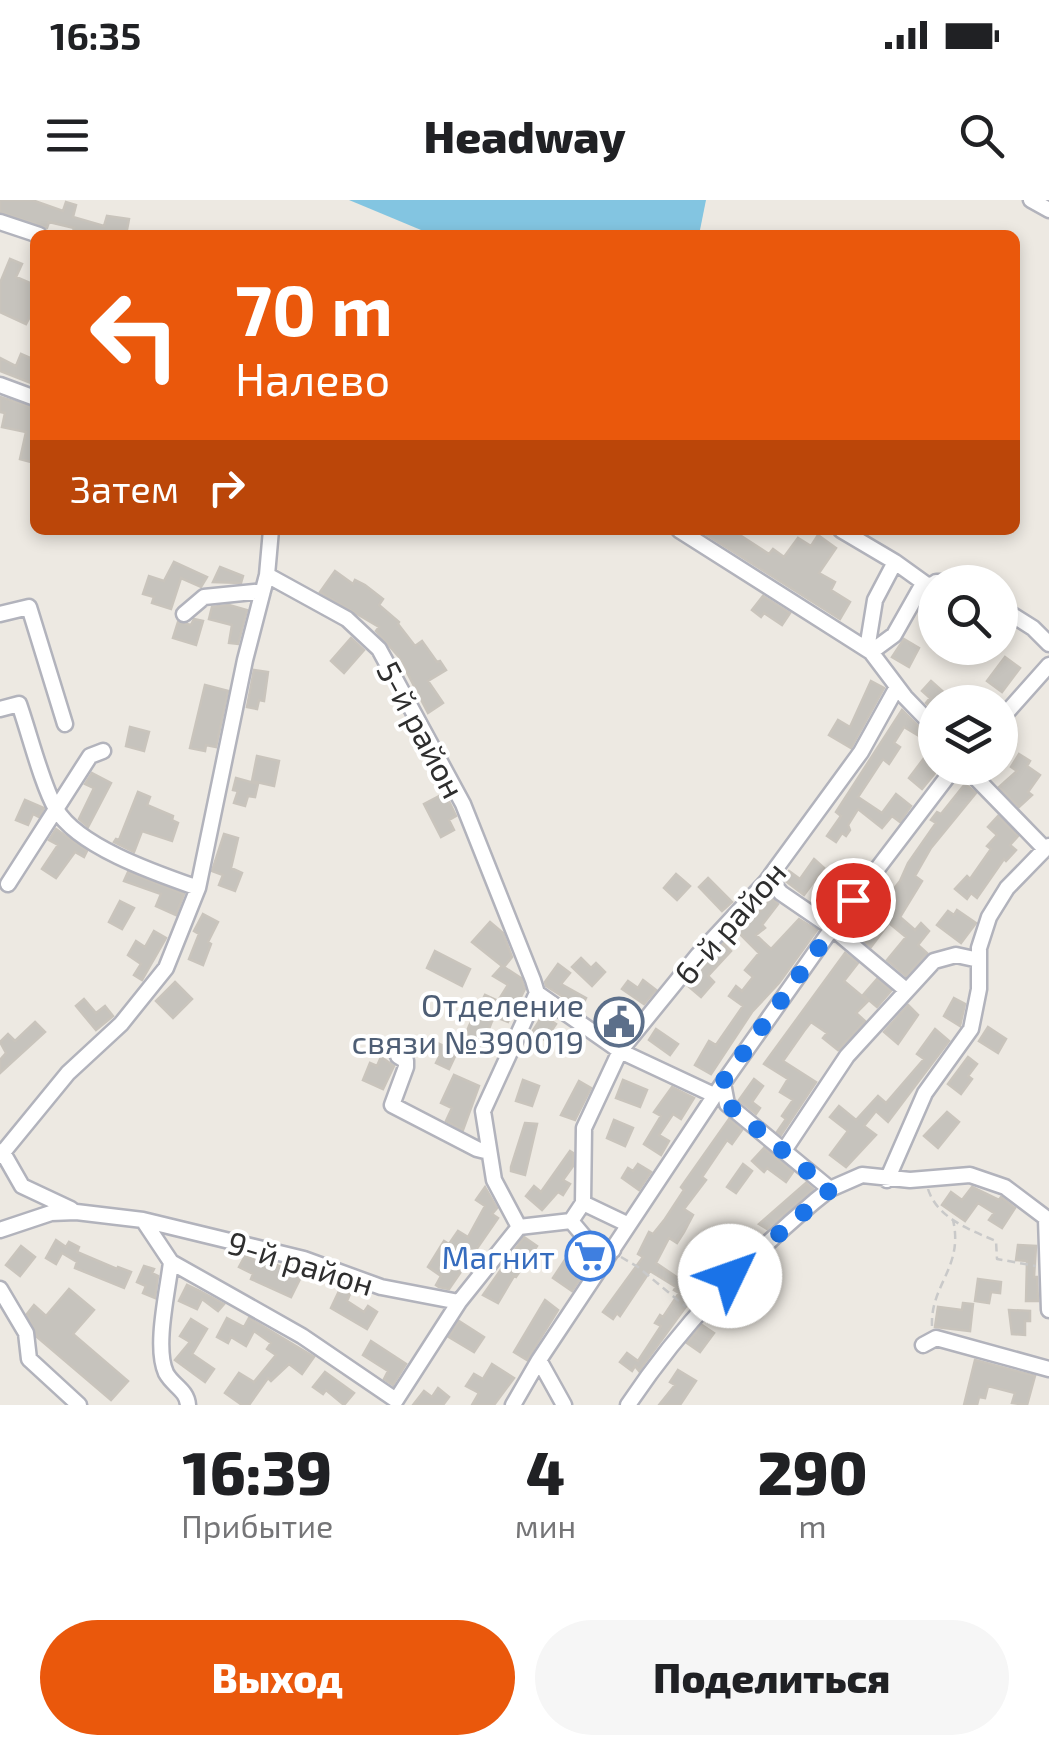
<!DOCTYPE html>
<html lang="ru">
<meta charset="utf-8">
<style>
body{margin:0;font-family:"Exo 2",sans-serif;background:#f6f6f6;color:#202124;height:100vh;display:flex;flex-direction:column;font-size:38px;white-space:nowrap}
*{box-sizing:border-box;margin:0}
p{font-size:32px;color:#757577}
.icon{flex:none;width:55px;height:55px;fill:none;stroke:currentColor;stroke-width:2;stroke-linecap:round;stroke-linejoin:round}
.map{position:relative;height:1205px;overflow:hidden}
.sheet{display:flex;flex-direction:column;background:#fff;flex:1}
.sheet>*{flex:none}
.guide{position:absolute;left:30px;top:30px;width:990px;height:305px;border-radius:15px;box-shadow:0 5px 15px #0003;background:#ea580c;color:#fff;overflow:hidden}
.tools{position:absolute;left:918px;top:365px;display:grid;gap:20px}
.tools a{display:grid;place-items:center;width:100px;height:100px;border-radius:50%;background:#fff;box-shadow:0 5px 15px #0003;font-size:50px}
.pin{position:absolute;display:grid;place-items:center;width:85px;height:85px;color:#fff;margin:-42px;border:5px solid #fff;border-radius:50%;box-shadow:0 2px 10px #0007}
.me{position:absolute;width:110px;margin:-55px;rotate:48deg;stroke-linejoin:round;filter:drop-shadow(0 0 8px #0008)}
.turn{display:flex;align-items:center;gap:35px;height:210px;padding:0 40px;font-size:45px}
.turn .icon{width:130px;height:130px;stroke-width:2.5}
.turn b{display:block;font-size:70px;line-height:85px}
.then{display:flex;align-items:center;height:95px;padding:0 40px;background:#0003;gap:20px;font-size:38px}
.eta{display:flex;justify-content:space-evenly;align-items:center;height:170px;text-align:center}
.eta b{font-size:60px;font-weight:800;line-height:70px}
.primary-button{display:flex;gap:20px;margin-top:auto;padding:20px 40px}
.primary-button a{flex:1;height:115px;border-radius:60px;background:#ea580c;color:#fff;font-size:40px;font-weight:800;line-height:115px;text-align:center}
.primary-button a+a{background:#f6f6f6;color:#202124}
.status{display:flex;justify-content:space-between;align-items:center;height:70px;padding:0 50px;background:#fff;direction:ltr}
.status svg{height:28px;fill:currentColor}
header{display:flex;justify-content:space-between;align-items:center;height:130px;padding:0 40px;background:#fff;font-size:45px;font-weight:800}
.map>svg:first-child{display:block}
.water{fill:#83c5e1}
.building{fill:#c6c3bd;stroke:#c9c4bc;stroke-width:2.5}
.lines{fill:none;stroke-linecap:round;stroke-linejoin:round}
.minor-casing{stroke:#b2b3bc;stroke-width:19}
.path{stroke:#c9c9c9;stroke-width:2.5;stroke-dasharray:8 5;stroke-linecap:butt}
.minor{stroke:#fff;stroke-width:14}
.route{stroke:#1a73e8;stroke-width:18;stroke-dasharray:0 32.4}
.labels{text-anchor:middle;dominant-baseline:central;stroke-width:8;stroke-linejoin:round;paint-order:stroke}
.street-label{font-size:32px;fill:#2e2e2e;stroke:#fff}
.service-label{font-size:32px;fill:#4e5e75;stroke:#fff;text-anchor:end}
.shop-label{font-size:32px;fill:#366cbe;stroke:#fff;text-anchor:end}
</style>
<div class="status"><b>16:35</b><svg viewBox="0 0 49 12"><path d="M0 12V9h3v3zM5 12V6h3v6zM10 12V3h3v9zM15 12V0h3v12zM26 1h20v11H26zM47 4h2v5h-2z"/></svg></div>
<header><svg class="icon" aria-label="menu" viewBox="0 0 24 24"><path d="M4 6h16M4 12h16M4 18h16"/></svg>Headway<svg class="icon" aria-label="search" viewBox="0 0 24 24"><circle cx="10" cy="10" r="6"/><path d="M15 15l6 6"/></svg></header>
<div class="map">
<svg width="1049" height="1205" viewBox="0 0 1049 1205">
<rect width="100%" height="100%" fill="#ede9e2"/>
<path class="water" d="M349 0H706L699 35H433Z"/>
<path class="building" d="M0 0H32L63 11 66 2 76 5 73 17 104 26 107 16 129 19 126 35H72L74 28 49 22 47 28 0 12Z
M10 59 22 64 16 77 35 85V107L26 124 0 112V83Z
M21 154 35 160 31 183 0 171V158L16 166Z
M0 197 35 208V263L20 259 26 232 2 227 5 213 0 212Z
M699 330H732L769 354 773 349 784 357 798 338 811 346 818 335 836 348 819 373 835 382 831 390 850 402 840 419Z
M174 362 207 377 201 387 181 378 171 409 152 403 154 397 143 394 149 376 164 381Z
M220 367 243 376 241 383 213 382Z
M335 371 353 384 355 380 365 385 383 399 379 405 399 422 398 424 415 446 422 441 437 462 440 461 446 470 428 481 443 503 428 513 399 457 376 431 379 427 320 392Z
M763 396 790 413 782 425 764 413 761 417 752 410Z
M229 405 247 410 238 444 229 443 232 425 209 419 212 407Z
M194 419 203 421 196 445 173 438 178 422 191 425Z
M351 438 364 450 344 473 331 461Z
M904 439 919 448 909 467 892 457Z
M1005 457 1020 468 1002 492 987 481Z
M254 470 268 472 264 501 259 500 257 509 247 507Z
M871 481 884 488 851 548 829 535 838 520 850 527Z
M931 481 949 497 943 502H935V512L926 503 930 498 922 491Z
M205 485 228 491 216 547 206 545 205 551 190 548Z
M902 510 927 535 935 538V573L922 589 909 578 934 545 904 527 894 543 900 547 889 564 883 559 858 597 882 613 896 594 911 606 900 622 892 616 882 628 858 609 848 625 850 630 846 636 842 633 836 642 827 636 841 616 836 612Z
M130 527 149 532 144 551 126 546Z
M1019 554 1030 561 1027 566 1040 575 1028 592 1032 595 1019 607 999 587 1017 571 1011 567Z
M257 556 279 561 274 586 252 581Z
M92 573 111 583 88 627 79 619 94 588 85 584Z
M236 578 258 584 255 597 248 596 245 606 234 603 238 591 233 590Z
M965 584 976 593 931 648 915 676 922 681 900 717 915 730 921 723 929 731 918 745 927 753 906 776 887 760 906 737 889 723 871 747 857 735 900 681 908 663 936 623 931 620 937 612 941 614Z
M138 592 150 597 147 605 173 616 172 620 178 623 172 641 142 631 134 652 114 642 116 639 119 640Z
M445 593 456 616 449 620 454 630 441 637 424 604Z
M25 600 44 608 39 617 33 614 28 625 16 620Z
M998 616 1018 636 1010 645 1016 650 1006 661 1004 659 977 698 971 693 967 699 955 689 967 676 970 679 991 649 987 646 997 635 988 627Z
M56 629 87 651 84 657 75 652 56 678 42 669 58 645 49 640Z
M224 634 238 638 231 668 242 673 235 691 219 685 223 675 212 671Z
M814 659 824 668 804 695 783 679 789 671 800 679Z
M849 661 859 670 845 688 847 689 835 706 824 699 827 694 824 692Z
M128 672 184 694 176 715 156 706 161 694 124 681Z
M676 674 690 686 677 700 664 688Z
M708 678 732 702 722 711 699 687Z
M771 697 778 704 762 725 765 728 756 735 771 749 799 719 817 730 779 783 752 812 711 874 695 865 709 841 716 845 743 806 729 796 736 786 742 791 753 777 745 770 759 753 736 730 752 714 755 717Z
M120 701 134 708 122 729 109 722Z
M957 710 976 723 961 743 937 725 948 711 954 715Z
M203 714 218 722 208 742 211 744 203 765 189 759 199 734 194 731Z
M490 722 503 733 512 757 504 767 521 778 525 789 508 822 496 817 492 821 481 850 463 843 469 826 485 795 498 801 508 785 493 776 502 766 472 742Z
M154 731 166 738 142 780 134 775 141 764 128 755 136 741 145 747Z
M723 743 731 751 708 776 714 782 701 797 687 785Z
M435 751 470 769 462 786 427 768Z
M845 753 858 763 844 781 868 801 856 813 865 821 838 850 823 838 827 833 811 822 804 831 783 861 816 882 781 935 777 932 786 919 782 916 793 900 780 892 788 879 764 864Z
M581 758 591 768 596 763 605 772 592 786 572 767Z
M558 764 570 773 561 784 586 798 581 808 546 786 545 782Z
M877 779 891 791 877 807 863 795Z
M643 780 656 790 644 804 622 789 628 781 638 788Z
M175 782 192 799 173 818 156 801Z
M954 798 965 804 960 826 944 816Z
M84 799 96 813 105 806 113 816 96 830 76 806Z
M908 805 918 815 898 844 884 832Z
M543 815 556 824 545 840 532 832Z
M35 822 45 832 0 873V860L6 853 0 842 8 834 15 841Z
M988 827 1006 839 998 853 979 841Z
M656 829 678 844 670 855 649 840Z
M935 829 949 841 888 922 876 911 864 926 876 935 846 967 830 955 848 931 830 917 839 906 856 920 878 896 886 903 924 859 917 854Z
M435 842 457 852 449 869 436 863 440 855 431 850Z
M381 857 394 866 383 889 363 880 370 863 377 866Z
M968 857 977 864 968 876 972 879 961 894 948 884Z
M454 875 479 886 463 930 446 921 452 908 441 903Z
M754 879 763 886 752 902 760 908 756 914 739 900Z
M523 880 539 886 532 906 516 901Z
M623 880 647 890 640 907 616 898Z
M579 881 591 888 575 920 561 915Z
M672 887 694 898 681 919 673 914 659 935 669 941 661 955 644 944 661 916 654 912Z
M947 912 959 922 938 948 924 936Z
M729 919 742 930 732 944 727 940 702 977 706 980 684 1009 693 1015 684 1032 677 1043 669 1038 656 1063 700 1093 693 1103 690 1101 639 1171 635 1166 632 1171 620 1162 627 1153 638 1161 661 1126 655 1123 660 1115 663 1117 679 1093 674 1090 676 1087 650 1071 620 1116 617 1113 613 1119 603 1112 643 1057 638 1054 649 1032 653 1034 665 1019 684 990 681 987Z
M614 920 633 928 625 946 607 938Z
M525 923 537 924 525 975 511 971V967Z
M764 948 793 972 786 982 767 968 764 972 752 961Z
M570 951 573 953V966L563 980 570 984 563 995 558 992 542 1010 526 996 534 986 541 992Z
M638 964 651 972 639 990 622 978 628 968 633 971Z
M743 964 752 971 736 993 727 987Z
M806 983 813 989 767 1029 759 1024Z
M485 987 497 1008 492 1014 498 1018 449 1089 439 1087 436 1085 441 1076 428 1067 444 1041 449 1044 458 1031 468 1037 485 1006 476 1000Z
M972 987 999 1000 1001 997 1015 1008 1002 1028 989 1020 994 1013 978 1003 965 1021 942 1005 951 992 962 1000Z
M729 1034 742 1045 722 1069 709 1058Z
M524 1037 537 1046 516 1077 514 1076 498 1103 483 1095Z
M56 1040 66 1047 69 1042 79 1047 77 1052 117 1069 118 1067 131 1072 124 1088 75 1068 77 1062 62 1053 56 1064 46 1058Z
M576 1043 596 1055 572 1091 553 1078Z
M1018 1045 1036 1046 1034 1077H1037L1038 1101H1026L1027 1061 1016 1060Z
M21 1046 35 1057 20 1076 6 1065Z
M245 1056 273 1067 275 1064 301 1077 291 1097 251 1079 253 1074 239 1067Z
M144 1066 154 1069 152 1073 158 1076 155 1098 143 1093 146 1086 137 1082Z
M978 1079 1001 1082 1000 1093 991 1092 989 1103 975 1101Z
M187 1085 200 1091 224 1104 218 1111 202 1099 197 1109 179 1101Z
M69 1089 94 1110 73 1134 128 1181 111 1200 37 1137 27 1114 34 1105 46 1116Z
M340 1089 350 1094 347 1101 364 1112 368 1106 377 1112 367 1129 331 1108Z
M545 1100 558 1110 527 1160 514 1152Z
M963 1103 973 1104 970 1131 935 1127 938 1107 962 1110Z
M1009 1110 1030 1111V1121H1025V1135L1012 1134Z
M227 1118 244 1127 249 1118 314 1157 302 1174 289 1164 271 1181 268 1178 249 1205H242L225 1193 239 1173 254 1182 276 1155 267 1149 271 1143 254 1131 246 1146 231 1137 228 1143 217 1137Z
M191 1119 207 1129 192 1154 214 1169 205 1182 175 1160 190 1142 180 1136Z
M459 1121 484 1137 474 1152 449 1137Z
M702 1125 714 1133 700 1152 687 1143Z
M371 1141 406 1164 393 1185 384 1179 388 1171 363 1155Z
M975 1160 1035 1176 1027 1205 1012 1203 1015 1193 988 1186 985 1198 979 1197 977 1205H964Z
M492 1164 514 1178 494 1205H472L479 1193 466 1186 474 1174 483 1179Z
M678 1170 696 1181 680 1205H659L675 1185 670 1182Z
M325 1172 354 1193 344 1205 326 1190 323 1194 313 1187Z
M438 1188 449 1197 443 1205H413L424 1191 432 1197Z"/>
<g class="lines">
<g class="minor-casing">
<path id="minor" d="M1031 0 1049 10
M0 22 39 35
M0 185 35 198
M679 330 871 452 905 497 935 528
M841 330 895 362 875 400 867 449
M895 362 927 385
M267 375 347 419 379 449 463 604 533 780 537 793 483 911 494 980 519 1027
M936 382H954
M1000 407 1033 428 1049 444
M0 414 29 407 65 524
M184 414 204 397 263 391
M871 452 894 435 920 389 935 383
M0 509 19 504C29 532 42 585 56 609 78 647 158 674 198 688
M1000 520 1049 465
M971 568V573L1045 649 1049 646
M769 679 781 693 832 728 906 790
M8 684 90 556 103 551
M537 793 620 851 714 895
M398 856 406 861V867L392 905 477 949 489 952
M723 883 727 904 830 989
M785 949 847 856 934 761 956 755 979 760
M2 951 22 986 71 1009
M0 956 68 873 121 824 166 768 198 688 245 460 267 375 271 330
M887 980 925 893 971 829 979 789V748L989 717 1007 688 1045 649
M583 1003 584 928 620 851 698 755 766 682 861 552 897 487
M143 1020 171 1062 302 1136 396 1200 459 1102
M571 1021 583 1003 627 1024
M571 1021 587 1040 613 1050
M519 1027 571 1021
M0 1030 51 1013 76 1012 143 1020 304 1059 381 1087 459 1102 519 1027
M171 1062C168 1090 154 1147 166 1173 173 1186 187 1190 188 1205
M0 1089 26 1133 29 1159 79 1205
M923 1145 936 1138 1049 1169
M513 1205 539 1160
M564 1205 539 1160 723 883 833 727 954 568
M628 1205C682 1124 742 1063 815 1001L830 989 862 975 910 980 970 975 1005 987 1046 1018 1049 1110"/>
</g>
<path class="path" d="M928 989C937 1018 970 1030 996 1041L997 1059 1036 1066
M621 1057 638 1067 686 1107
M932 1126C930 1085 964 1067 953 1020"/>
<use href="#minor" class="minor"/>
</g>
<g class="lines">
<path class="route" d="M730 1076 830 990 727 904 722 883 853 700"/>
</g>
<defs>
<g id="civic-ring" transform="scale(2.5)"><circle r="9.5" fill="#fff" stroke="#5c6f8a" stroke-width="1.5"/><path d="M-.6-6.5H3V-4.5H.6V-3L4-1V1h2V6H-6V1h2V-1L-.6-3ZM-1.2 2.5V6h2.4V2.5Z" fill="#5c6f8a"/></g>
<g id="supermarket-ring" transform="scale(2.5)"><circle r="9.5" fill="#fff" stroke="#3f7fe0" stroke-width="1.5"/><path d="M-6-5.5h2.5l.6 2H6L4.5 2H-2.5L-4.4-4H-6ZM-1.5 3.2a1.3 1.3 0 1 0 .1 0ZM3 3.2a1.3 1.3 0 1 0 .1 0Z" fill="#3f7fe0"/></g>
</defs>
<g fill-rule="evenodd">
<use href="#civic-ring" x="619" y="822"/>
<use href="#supermarket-ring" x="590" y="1056"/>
</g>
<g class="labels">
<g class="street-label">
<text transform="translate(422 529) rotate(62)">5-й район</text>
<text transform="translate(729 722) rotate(-49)">6-й район</text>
<text transform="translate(301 1062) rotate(17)">9-й район</text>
</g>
<g class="service-label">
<text x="584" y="804">Отделение<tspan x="584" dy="37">связи №390019</tspan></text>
</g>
<g class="shop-label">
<text x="555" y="1056">Магнит</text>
</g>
</g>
</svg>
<div class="tools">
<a><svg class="icon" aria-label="search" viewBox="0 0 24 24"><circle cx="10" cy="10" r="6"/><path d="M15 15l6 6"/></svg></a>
<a><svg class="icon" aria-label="layers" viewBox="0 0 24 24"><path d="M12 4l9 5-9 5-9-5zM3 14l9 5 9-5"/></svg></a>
</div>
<div class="pin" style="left:853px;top:700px;background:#d93025"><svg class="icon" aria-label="arrive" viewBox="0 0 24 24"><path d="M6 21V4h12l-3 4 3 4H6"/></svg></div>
<svg class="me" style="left:730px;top:1076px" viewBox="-20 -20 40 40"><circle r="19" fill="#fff"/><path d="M0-13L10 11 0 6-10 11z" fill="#1a73e8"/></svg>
<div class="guide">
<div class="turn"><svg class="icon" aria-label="left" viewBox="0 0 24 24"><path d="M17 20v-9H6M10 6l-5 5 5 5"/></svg><div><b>70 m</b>Налево</div></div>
<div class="then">Затем<svg class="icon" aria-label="right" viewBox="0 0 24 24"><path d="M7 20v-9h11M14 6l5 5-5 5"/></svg></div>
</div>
</div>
<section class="sheet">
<div class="eta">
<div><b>16:39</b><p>Прибытие</p></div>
<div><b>4</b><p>мин</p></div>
<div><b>290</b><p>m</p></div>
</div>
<div class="primary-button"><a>Выход</a><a>Поделиться</a></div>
</section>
